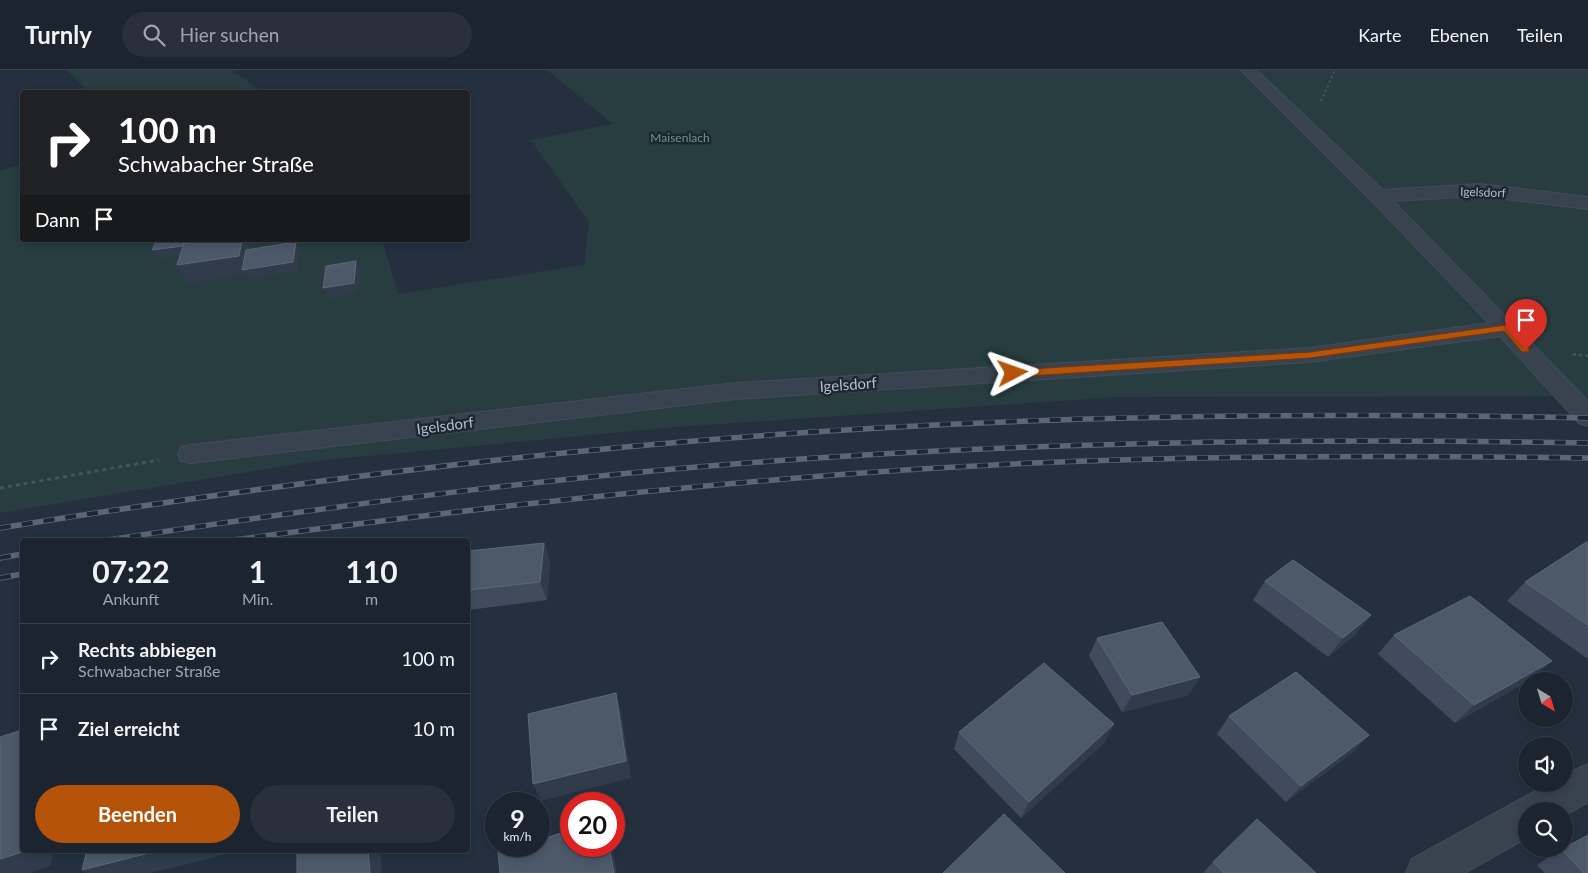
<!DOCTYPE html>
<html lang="de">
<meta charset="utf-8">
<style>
body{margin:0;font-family:Lato,sans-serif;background:#29303b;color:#f1f3f6;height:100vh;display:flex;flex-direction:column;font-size:19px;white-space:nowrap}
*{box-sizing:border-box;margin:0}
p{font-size:16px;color:#a0a4aa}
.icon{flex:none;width:28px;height:28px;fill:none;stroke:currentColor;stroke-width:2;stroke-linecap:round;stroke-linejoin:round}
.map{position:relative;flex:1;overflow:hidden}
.sheet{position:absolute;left:20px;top:468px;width:450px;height:315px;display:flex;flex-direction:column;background:#1c242f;border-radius:5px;box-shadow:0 2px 8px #0003,0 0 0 1px #3a414b}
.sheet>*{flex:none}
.banner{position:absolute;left:20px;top:20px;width:450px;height:152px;border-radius:5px;box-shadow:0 2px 8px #0003,0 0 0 1px #3a414b;background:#202124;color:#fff;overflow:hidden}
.needle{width:32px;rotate:142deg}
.controls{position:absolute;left:1518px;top:602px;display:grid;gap:10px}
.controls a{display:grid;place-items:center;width:55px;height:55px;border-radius:50%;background:#1c242f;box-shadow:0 2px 8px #0003,0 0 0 1px #3a414b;font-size:25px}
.speed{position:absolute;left:485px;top:722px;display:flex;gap:10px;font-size:25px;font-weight:700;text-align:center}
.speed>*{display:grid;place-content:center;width:65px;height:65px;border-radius:50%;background:#1c242f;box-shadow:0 2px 8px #0003,0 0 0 1px #3a414b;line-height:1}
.speed small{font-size:12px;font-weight:400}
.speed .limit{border:8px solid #d22;background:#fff;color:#111}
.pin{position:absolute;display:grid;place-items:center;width:42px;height:42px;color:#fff;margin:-51px -21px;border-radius:50% 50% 50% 0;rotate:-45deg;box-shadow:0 0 5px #0007}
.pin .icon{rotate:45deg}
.me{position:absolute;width:55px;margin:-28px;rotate:86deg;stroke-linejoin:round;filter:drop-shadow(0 0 4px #0008)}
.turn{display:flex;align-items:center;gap:18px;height:105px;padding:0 15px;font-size:22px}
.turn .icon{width:65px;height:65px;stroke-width:2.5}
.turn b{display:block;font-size:35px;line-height:42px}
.then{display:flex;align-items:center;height:48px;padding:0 15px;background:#0003;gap:10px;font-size:19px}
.eta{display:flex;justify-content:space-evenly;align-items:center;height:85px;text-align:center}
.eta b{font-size:30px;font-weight:700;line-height:35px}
.action{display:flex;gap:10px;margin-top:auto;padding:10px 15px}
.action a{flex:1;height:58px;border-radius:30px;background:#b45309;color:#fff;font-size:20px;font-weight:700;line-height:58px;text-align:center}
.action a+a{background:#29303b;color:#f1f3f6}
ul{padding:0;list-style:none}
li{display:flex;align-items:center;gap:15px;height:70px;padding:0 15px;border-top:1px solid #3a414b}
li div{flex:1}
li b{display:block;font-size:19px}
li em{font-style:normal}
header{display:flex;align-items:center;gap:30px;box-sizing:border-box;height:70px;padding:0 25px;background:#1c242f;border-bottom:1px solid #3a414b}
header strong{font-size:24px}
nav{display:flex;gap:28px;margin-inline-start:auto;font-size:18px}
.search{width:350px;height:45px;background:#29303b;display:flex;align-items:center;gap:12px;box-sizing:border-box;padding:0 18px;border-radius:28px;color:#a0a4aa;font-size:19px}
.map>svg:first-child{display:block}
.green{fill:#273d40}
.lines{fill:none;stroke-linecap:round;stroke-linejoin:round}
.minor-casing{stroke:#424b58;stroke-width:2}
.path-far2{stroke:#405658;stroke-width:2;stroke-dasharray:2.5 2.5;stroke-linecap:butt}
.path-far1{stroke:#405658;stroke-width:2.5;stroke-dasharray:3 3;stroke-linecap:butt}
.path{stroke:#405658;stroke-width:3;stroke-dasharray:4 4;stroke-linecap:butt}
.minor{fill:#39424f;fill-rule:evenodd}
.rail-casing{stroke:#5b6676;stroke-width:5.5}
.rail{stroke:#1d2734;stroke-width:4;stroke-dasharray:11;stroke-linecap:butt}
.wall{fill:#404c5d}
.shaded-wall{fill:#303c4c}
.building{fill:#4c5969;stroke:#5d6878}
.route{fill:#b45309;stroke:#753606}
.labels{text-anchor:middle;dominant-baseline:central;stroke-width:5;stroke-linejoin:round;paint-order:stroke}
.far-park-label{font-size:12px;fill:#6c9a75;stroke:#1d2734}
.far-street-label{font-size:12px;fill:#b5bdc9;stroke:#1d2734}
.street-label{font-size:15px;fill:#b5bdc9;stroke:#1d2734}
</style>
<header>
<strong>Turnly</strong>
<div class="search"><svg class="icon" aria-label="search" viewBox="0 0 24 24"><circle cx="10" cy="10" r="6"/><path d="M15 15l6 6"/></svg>Hier suchen</div>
<nav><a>Karte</a><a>Ebenen</a><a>Teilen</a></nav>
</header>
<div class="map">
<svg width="1588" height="803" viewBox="0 0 1588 803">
<rect width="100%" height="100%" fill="#25303f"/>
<path class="green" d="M67 0H232L262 22H89Z
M547 0H1588V326L1119 327 676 357 315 391 0 443V100L22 95V170H382L398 224 584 195 589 152 531 70 613 54Z"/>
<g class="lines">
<g class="minor-casing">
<path id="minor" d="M1241 0H1256L1383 120 1479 114 1588 127V139L1479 126 1393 131 1588 331V356L1579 353 1500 266 1310 292 736 329 191 393 181 391 178 384 181 377 191 375 736 313 1310 278 1489 253 1371 130Z
M1588 694V732L1564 746V741H1526V768L1465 803H1406L1412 789 1548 714H1564V705Z"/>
</g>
<path class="path-far2" d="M1321 31 1335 0"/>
<path class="path-far1" d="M1573 284 1588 286"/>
<path class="path" d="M0 418 159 390"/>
<use href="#minor" class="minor"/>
<g class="rail-casing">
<path id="rail" d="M0 458C243 419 486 387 731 368 1017 345 1302 342 1588 348
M108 470C325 437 542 408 760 392 1036 371 1312 368 1588 373
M233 470C457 440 680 415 905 400 1133 385 1360 385 1588 388
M0 488 22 484
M0 508 22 504"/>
</g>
<use href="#rail" class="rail"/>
</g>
<path class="wall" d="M1588 471V589L1507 531 1525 512Z
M544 473 550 492 547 530 468 540V481Z
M1265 511 1356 564 1328 587 1253 530Z
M1394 565 1552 591 1531 609 1455 653 1378 584Z
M1097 568 1189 625 1122 642 1089 586Z
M1229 646 1369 665 1352 683 1286 732 1217 664Z
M959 662 1105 672 1021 748 954 679Z
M1561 779 1588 803H1545L1537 795Z
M1213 792 1316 803H1203Z"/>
<path class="shaded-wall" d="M189 170H198L192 185 158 189 152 180Z
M242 170H246L253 182 296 172 300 181 298 201 247 209 245 204 187 214 177 195Z
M356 191 360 201 358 223 328 228 323 218Z
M544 473 550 492 547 530 540 512Z
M1371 545 1356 564 1328 587 1343 568Z
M1552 591 1531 609 1455 653 1474 635Z
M1200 607 1189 625 1122 642 1132 625Z
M616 623 621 641 631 708 541 731 533 714Z
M1114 654 1105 672 1021 748 1029 732Z
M1369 665 1352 683 1286 732 1301 716Z
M609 776H612L617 803H614Z
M26 780H54L50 796 30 803H0V789Z
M161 780H235V782L151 803H87L82 800Z
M368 780H380L382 803H370Z"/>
<path class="building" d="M157 170H189L188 173H184L183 176 152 180Z
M205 170H242L239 186 177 195 184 173Z
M296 172 293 192 242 200 246 180Z
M356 191 354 213 323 218 326 196Z
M1588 471V555L1525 512Z
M544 473 540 512 468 520V481Z
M1293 490 1371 545 1343 568 1265 511Z
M1470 526 1552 591 1474 635 1394 565Z
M1162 552 1200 607 1132 625 1097 568Z
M1044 593 1114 654 1029 732 959 662Z
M1296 602 1369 665 1301 716 1229 646Z
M616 623 626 691 533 714 528 644Z
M22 660V780H26V781L0 789V667Z
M1004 744 1065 803H943Z
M1257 749 1316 803H1224L1213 792Z
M571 760V776H609L614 803H500L498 782 518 776H539V770Z
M1588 765V803H1584L1561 779H1564V778Z
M87 780H161L82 800Z
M305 780H368L370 803H297V783Z"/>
<path class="route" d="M1506 255 1510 256 1529 278V282H1522L1504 261 1310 288 1013 307 1008 303 1013 300 1310 282Z"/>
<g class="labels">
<g class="far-park-label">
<text x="680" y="67">Maisenlach</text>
</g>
<g class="far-street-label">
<text transform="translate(1483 122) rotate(2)">Igelsdorf</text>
</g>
<g class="street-label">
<text transform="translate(848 314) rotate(-4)">Igelsdorf</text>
<text transform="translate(445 355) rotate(-7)">Igelsdorf</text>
</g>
</g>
</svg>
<div class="controls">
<a><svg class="needle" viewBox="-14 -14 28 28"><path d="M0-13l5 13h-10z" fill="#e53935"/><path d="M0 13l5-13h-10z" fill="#a0a4aa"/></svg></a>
<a><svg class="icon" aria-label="sound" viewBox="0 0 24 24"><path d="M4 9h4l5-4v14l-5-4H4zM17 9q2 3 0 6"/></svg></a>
<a><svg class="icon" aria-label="search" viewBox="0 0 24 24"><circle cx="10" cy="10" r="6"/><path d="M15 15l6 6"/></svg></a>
</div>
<div class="speed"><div>9<small>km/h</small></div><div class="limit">20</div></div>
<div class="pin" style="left:1526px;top:280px;background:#d93025"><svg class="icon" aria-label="arrive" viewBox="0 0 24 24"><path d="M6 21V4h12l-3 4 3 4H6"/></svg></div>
<svg class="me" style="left:1013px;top:303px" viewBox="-20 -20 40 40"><path d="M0-17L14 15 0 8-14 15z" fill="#b45309" stroke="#fff" stroke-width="4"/></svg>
<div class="banner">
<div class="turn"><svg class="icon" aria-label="right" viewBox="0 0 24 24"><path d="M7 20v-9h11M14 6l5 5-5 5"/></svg><div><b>100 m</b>Schwabacher Straße</div></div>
<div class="then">Dann<svg class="icon" aria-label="arrive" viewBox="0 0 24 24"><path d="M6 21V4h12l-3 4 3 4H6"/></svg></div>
</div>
<section class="sheet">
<div class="eta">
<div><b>07:22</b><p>Ankunft</p></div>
<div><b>1</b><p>Min.</p></div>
<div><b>110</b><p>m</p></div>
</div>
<ul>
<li><svg class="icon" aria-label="right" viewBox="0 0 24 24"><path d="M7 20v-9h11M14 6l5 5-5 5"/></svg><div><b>Rechts abbiegen</b><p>Schwabacher Straße</p></div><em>100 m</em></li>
<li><svg class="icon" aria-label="arrive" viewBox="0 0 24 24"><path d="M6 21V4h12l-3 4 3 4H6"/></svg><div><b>Ziel erreicht</b></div><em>10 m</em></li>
</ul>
<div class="action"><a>Beenden</a><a>Teilen</a></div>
</section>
</div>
